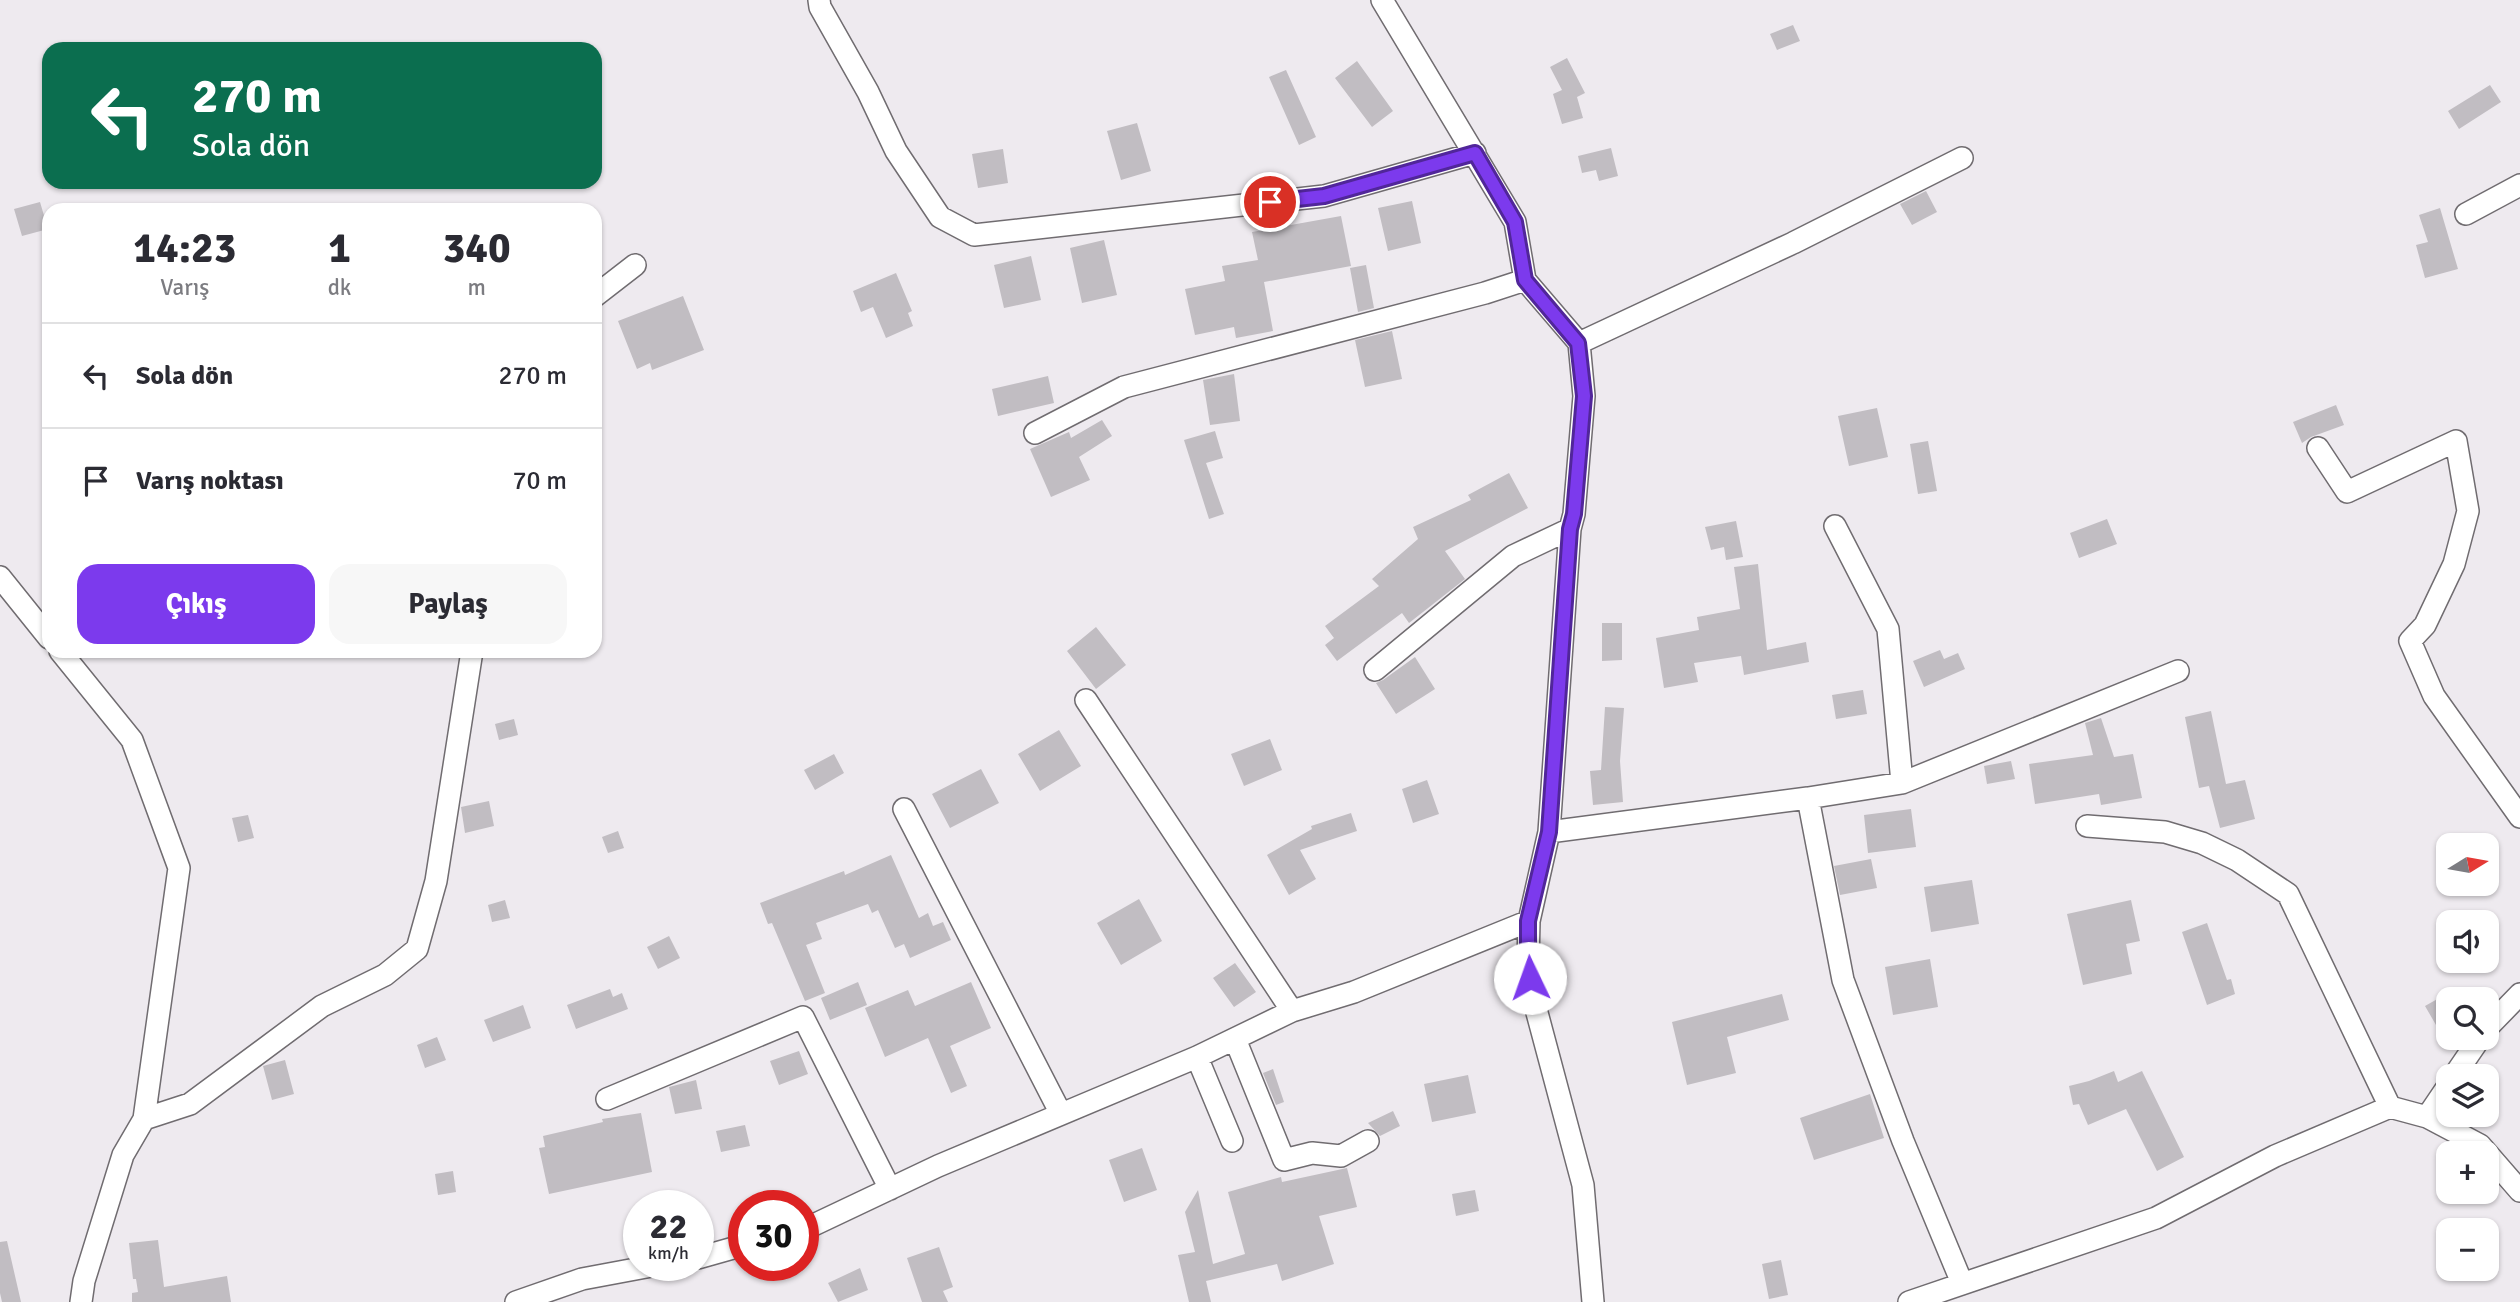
<!DOCTYPE html>
<html lang="tr">
<meta charset="utf-8">
<style>
body{margin:0;font-family:Signika,sans-serif;background:#f7f7f7;color:#2b2b33;height:100vh;display:flex;flex-direction:column;font-size:26px;white-space:nowrap}
*{box-sizing:border-box;margin:0}
p{font-size:23px;color:#7c7c81}
.icon{flex:none;width:38px;height:38px;fill:none;stroke:currentColor;stroke-width:2;stroke-linecap:round;stroke-linejoin:round}
.map{position:relative;flex:1;overflow:hidden}
.side{position:absolute;left:42px;top:203px;width:560px;height:455px;display:flex;flex-direction:column;background:#fff;border-radius:21px;box-shadow:0 2px 5px #0004}
.side>*{flex:none}
.hud{position:absolute;left:42px;top:42px;width:560px;height:147px;border-radius:21px;box-shadow:0 2px 5px #0004;background:#0b6e4f;color:#fff;overflow:hidden}
.needle{width:46px;rotate:79deg}
.controls{position:absolute;left:2436px;top:833px;display:grid;gap:14px}
.controls a{display:grid;place-items:center;width:63px;height:63px;border-radius:14px;background:#fff;box-shadow:0 2px 5px #0004;font-size:35px}
.speed{position:absolute;left:623px;top:1190px;display:flex;gap:14px;font-size:35px;font-weight:700;text-align:center}
.speed>*{display:grid;place-content:center;width:91px;height:91px;border-radius:50%;background:#fff;box-shadow:0 2px 5px #0004;line-height:1}
.speed small{font-size:18px;font-weight:400}
.speed .limit{border:10px solid #d22;background:#fff;color:#111}
.pin{position:absolute;display:grid;place-items:center;width:60px;height:60px;color:#fff;margin:-30px;border:4px solid #fff;border-radius:50%;box-shadow:0 2px 7px #0007}
.me{position:absolute;width:77px;margin:-38px;rotate:357deg;stroke-linejoin:round;filter:drop-shadow(0 0 5px #0008)}
.turn{display:flex;align-items:center;gap:24px;height:147px;padding:0 35px;font-size:32px}
.turn .icon{width:91px;height:91px;stroke-width:2.5}
.turn b{display:block;font-size:49px;line-height:60px}
.eta{display:flex;justify-content:space-evenly;align-items:center;height:119px;text-align:center}
.eta b{font-size:42px;font-weight:700;line-height:49px}
.cta{display:flex;gap:14px;margin-top:auto;padding:14px 35px}
.cta a{flex:1;height:80px;border-radius:21px;background:#7c3aed;color:#fff;font-size:28px;font-weight:700;line-height:80px;text-align:center}
.cta a+a{background:#f7f7f7;color:#2b2b33}
ul{padding:0;list-style:none}
li{display:flex;align-items:center;gap:21px;height:105px;padding:0 35px;border-top:2px solid #e1e1e2}
li div{flex:1}
li b{display:block;font-size:26px}
li em{font-style:normal}
.map>svg:first-child{display:block}
.building{fill:#c1bdc2}
.lines{fill:none;stroke-linecap:round;stroke-linejoin:round}
.minor-casing{stroke:#706c70;stroke-width:24}
.minor{stroke:#fff;stroke-width:21}
.route-casing{stroke:#51269a;stroke-width:18}
.route{stroke:#7c3aed;stroke-width:12}
</style>
<div class="map">
<svg width="2520" height="1302" viewBox="0 0 2520 1302">
<rect width="100%" height="100%" fill="#eeeaef"/>
<path class="building" d="M1793 25 1800 41 1777 50 1770 34Z
M1567 58 1585 93 1577 97 1583 118 1562 124 1553 94 1562 90 1550 67Z
M1357 61 1393 111 1372 127 1335 78Z
M1286 70 1316 137 1299 145 1269 77Z
M2490 85 2501 102 2459 129 2448 111Z
M1137 123 1151 171 1121 180 1107 131Z
M1611 148 1618 176 1599 181 1596 170 1582 173 1578 156Z
M1003 149 1008 183 978 188 972 154Z
M1926 191 1937 212 1912 225 1900 204Z
M1412 201 1421 243 1388 251 1378 208Z
M40 202 48 229 22 236 14 209Z
M2440 208 2458 269 2425 278 2416 245 2428 242 2419 215Z
M1341 216 1351 266 1264 282 1273 331 1236 338 1234 327 1195 335 1185 289 1225 281 1222 266 1258 260 1252 232Z
M1104 240 1117 295 1082 303 1070 248Z
M1031 256 1041 300 1004 308 994 265Z
M1366 265 1374 308 1358 312 1350 268Z
M896 273 912 311 908 313 913 326 886 338 873 307 861 312 853 291Z
M683 296 704 350 652 370 650 363 637 369 618 321Z
M1392 331 1402 379 1365 387 1355 340Z
M1234 374 1240 421 1210 425 1203 380Z
M1048 376 1054 403 998 416 992 389Z
M2336 405 2344 425 2311 437 2302 443 2293 422Z
M1877 408 1888 457 1849 466 1838 416Z
M1102 420 1112 436 1079 457 1090 480 1051 497 1030 449 1069 432 1071 438Z
M1215 431 1223 458 1206 463 1224 514 1209 519 1184 440Z
M1928 441 1937 491 1918 494 1910 444Z
M1509 473 1528 508 1445 551 1465 579 1409 623 1402 613 1337 661 1325 645 1334 638 1325 626 1379 586 1372 579 1418 539 1413 527 1471 500 1468 495Z
M2107 519 2117 544 2079 558 2070 533Z
M1736 521 1743 557 1726 560 1724 547 1711 550 1705 527Z
M1758 564 1767 650 1806 642 1809 662 1744 675 1741 656 1694 663 1698 682 1664 688 1656 638 1699 630 1697 617 1740 609 1734 567Z
M1602 623H1622V660L1602 661Z
M1096 627 1126 665 1096 689 1067 651Z
M1940 650 1944 659 1958 653 1965 669 1924 687 1913 661Z
M1415 657 1435 689 1396 714 1376 683 1383 680Z
M1863 690 1867 714 1836 719 1832 695Z
M1605 707 1624 708 1620 761 1623 802 1593 805 1590 771 1601 770Z
M2211 711 2226 784 2245 780 2255 819 2220 828 2209 786 2199 788 2185 717Z
M2101 718 2114 757 2133 754 2142 798 2101 805 2099 794 2035 804 2029 764 2093 755 2085 723Z
M514 719 518 735 499 740 495 724Z
M1059 730 1081 766 1040 791 1018 754Z
M1270 739 1282 770 1244 786 1231 754Z
M834 754 844 773 815 790 804 770Z
M2011 761 2015 779 1987 784 1984 766Z
M981 769 999 803 950 828 932 794Z
M1427 780 1439 814 1413 823 1402 789Z
M489 801 494 826 465 833 461 807Z
M1911 809 1916 847 1868 853 1864 815Z
M1351 813 1357 831 1300 850 1316 879 1289 895 1267 855 1312 829 1311 826Z
M248 815 254 838 238 842 232 818Z
M618 831 624 848 608 853 602 837Z
M891 855 919 918 928 913 933 926 943 922 951 940 910 958 904 944 895 948 878 910 872 913 868 904 816 923 822 939 806 945 825 993 805 1001 772 923 768 924 760 903 844 871 845 875Z
M1871 859 1877 888 1840 895 1834 866Z
M1972 880 1979 924 1931 932 1924 887Z
M1139 899 1162 941 1121 965 1097 923Z
M505 900 510 918 492 922 488 905Z
M2131 900 2140 941 2126 944 2132 974 2083 985 2067 914Z
M2207 923 2227 980 2231 979 2235 994 2207 1005 2182 932Z
M669 936 680 958 658 969 647 947Z
M1930 959 1938 1007 1893 1015 1885 967Z
M1235 963 1256 992 1234 1007 1213 978Z
M858 982 867 1005 830 1020 821 998Z
M971 982 991 1028 950 1046 967 1086 951 1093 928 1038 885 1057 865 1008 908 990 915 1006Z
M610 989 613 997 622 993 628 1009 576 1029 567 1005Z
M2448 993V1018L2436 1025 2425 1006Z
M1782 994 1789 1020 1727 1037 1736 1073 1687 1085 1672 1022Z
M523 1005 531 1028 493 1042 484 1020Z
M437 1037 446 1060 425 1068 417 1045Z
M799 1051 808 1074 779 1085 770 1061Z
M285 1060 294 1094 272 1100 263 1066Z
M1273 1069 1284 1102 1276 1105 1263 1073Z
M2114 1071 2118 1082 2142 1071 2184 1157 2157 1171 2126 1109 2088 1125 2079 1104 2073 1105 2069 1086 2089 1081Z
M1468 1075 1476 1113 1432 1122 1424 1084Z
M696 1080 702 1109 675 1114 669 1087Z
M1870 1094 1884 1138 1814 1160 1800 1118Z
M1393 1111 1400 1126 1380 1136 1368 1123Z
M641 1113 652 1172 549 1194 539 1148 545 1147 543 1136 603 1122 602 1119Z
M745 1125 750 1146 721 1152 716 1131Z
M1142 1148 1157 1190 1124 1202 1109 1160Z
M1347 1168 1357 1207 1319 1216 1334 1264 1282 1281 1277 1264 1206 1281 1211 1302H1189L1178 1255 1195 1252 1185 1212 1198 1190 1213 1264 1245 1254 1228 1192 1281 1177 1282 1182Z
M453 1171 456 1192 438 1195 435 1174Z
M1475 1190 1479 1211 1456 1216 1452 1194Z
M158 1240 164 1287 227 1276 231 1302H132V1293L138 1292 136 1279H133L129 1243Z
M7 1241 21 1302H2L0 1293V1242Z
M939 1247 953 1287 943 1291 948 1302H922L907 1258Z
M1781 1260 1788 1295 1769 1299 1762 1264Z
M860 1268 868 1290 838 1302 828 1283Z"/>
<g class="lines">
<g class="minor-casing">
<path id="minor" d="M819 0 820 7 868 92 896 151 940 217 974 235 1324 196 1475 153
M1382 0 1515 222 1525 280 1579 343 1584 396 1574 514 1570 529 1549 832 1529 921 1528 963 1532 994 1583 1185 1593 1302
M2466 214 2520 185
M595 296 635 265
M1579 343 1793 243 1962 158
M1035 433 1124 387 1485 293 1525 280
M2318 448 2347 492 2456 441 2468 511 2454 564 2425 625 2410 641 2434 696 2520 817
M0 577 49 638
M60 651 132 740 179 868 144 1119 123 1155 84 1281 81 1302
M1375 670 1513 556 1570 529
M1086 700 1292 1011
M1902 783 2178 671
M1808 798 1843 980 1903 1141 1962 1283
M904 809 1061 1114
M2087 826 2165 832 2202 843 2237 860 2288 894 2390 1107
M1549 832 1808 798 1902 783 1888 629 1835 526
M2487 1028 2520 994
M1235 1039 1284 1160 1312 1153 1341 1156 1368 1141
M1197 1057 1232 1141
M2454 1076 2480 1038
M607 1099 803 1017 890 1189
M2427 1117 2448 1086
M144 1119 190 1104 322 1006 385 975 417 949 436 881 472 651
M803 1230 938 1166 1197 1057 1292 1011 1354 992 1529 921
M698 1258 744 1245
M516 1302 582 1279 657 1265
M1909 1302 2156 1218 2275 1156 2390 1107 2427 1117 2480 1145 2520 1191"/>
</g>
<use href="#minor" class="minor"/>
</g>
<g class="lines">
<g class="route-casing">
<path id="route" d="M1270 202 1324 196 1475 153 1515 222 1525 280 1578 343 1584 396 1574 514 1570 529 1549 832 1528 921V963L1530 978"/>
</g>
<use href="#route" class="route"/>
</g>
</svg>
<div class="controls">
<a><svg class="needle" viewBox="-14 -14 28 28"><path d="M0-13l5 13h-10z" fill="#e53935"/><path d="M0 13l5-13h-10z" fill="#7c7c81"/></svg></a>
<a><svg class="icon" aria-label="sound" viewBox="0 0 24 24"><path d="M4 9h4l5-4v14l-5-4H4zM17 9q2 3 0 6"/></svg></a>
<a><svg class="icon" aria-label="search" viewBox="0 0 24 24"><circle cx="10" cy="10" r="6"/><path d="M15 15l6 6"/></svg></a>
<a><svg class="icon" aria-label="layers" viewBox="0 0 24 24"><path d="M12 4l9 5-9 5-9-5zM3 14l9 5 9-5"/></svg></a>
<a>+</a>
<a>−</a>
</div>
<div class="speed"><div>22<small>km/h</small></div><div class="limit">30</div></div>
<div class="pin" style="left:1270px;top:202px;background:#d93025"><svg class="icon" aria-label="arrive" viewBox="0 0 24 24"><path d="M6 21V4h12l-3 4 3 4H6"/></svg></div>
<svg class="me" style="left:1530px;top:978px" viewBox="-20 -20 40 40"><circle r="19" fill="#fff"/><path d="M0-13L10 11 0 6-10 11z" fill="#7c3aed"/></svg>
<div class="hud">
<div class="turn"><svg class="icon" aria-label="left" viewBox="0 0 24 24"><path d="M17 20v-9H6M10 6l-5 5 5 5"/></svg><div><b>270 m</b>Sola dön</div></div>
</div>
<section class="side">
<div class="eta">
<div><b>14:23</b><p>Varış</p></div>
<div><b>1</b><p>dk</p></div>
<div><b>340</b><p>m</p></div>
</div>
<ul>
<li><svg class="icon" aria-label="left" viewBox="0 0 24 24"><path d="M17 20v-9H6M10 6l-5 5 5 5"/></svg><div><b>Sola dön</b></div><em>270 m</em></li>
<li><svg class="icon" aria-label="arrive" viewBox="0 0 24 24"><path d="M6 21V4h12l-3 4 3 4H6"/></svg><div><b>Varış noktası</b></div><em>70 m</em></li>
</ul>
<div class="cta"><a>Çıkış</a><a>Paylaş</a></div>
</section>
</div>
